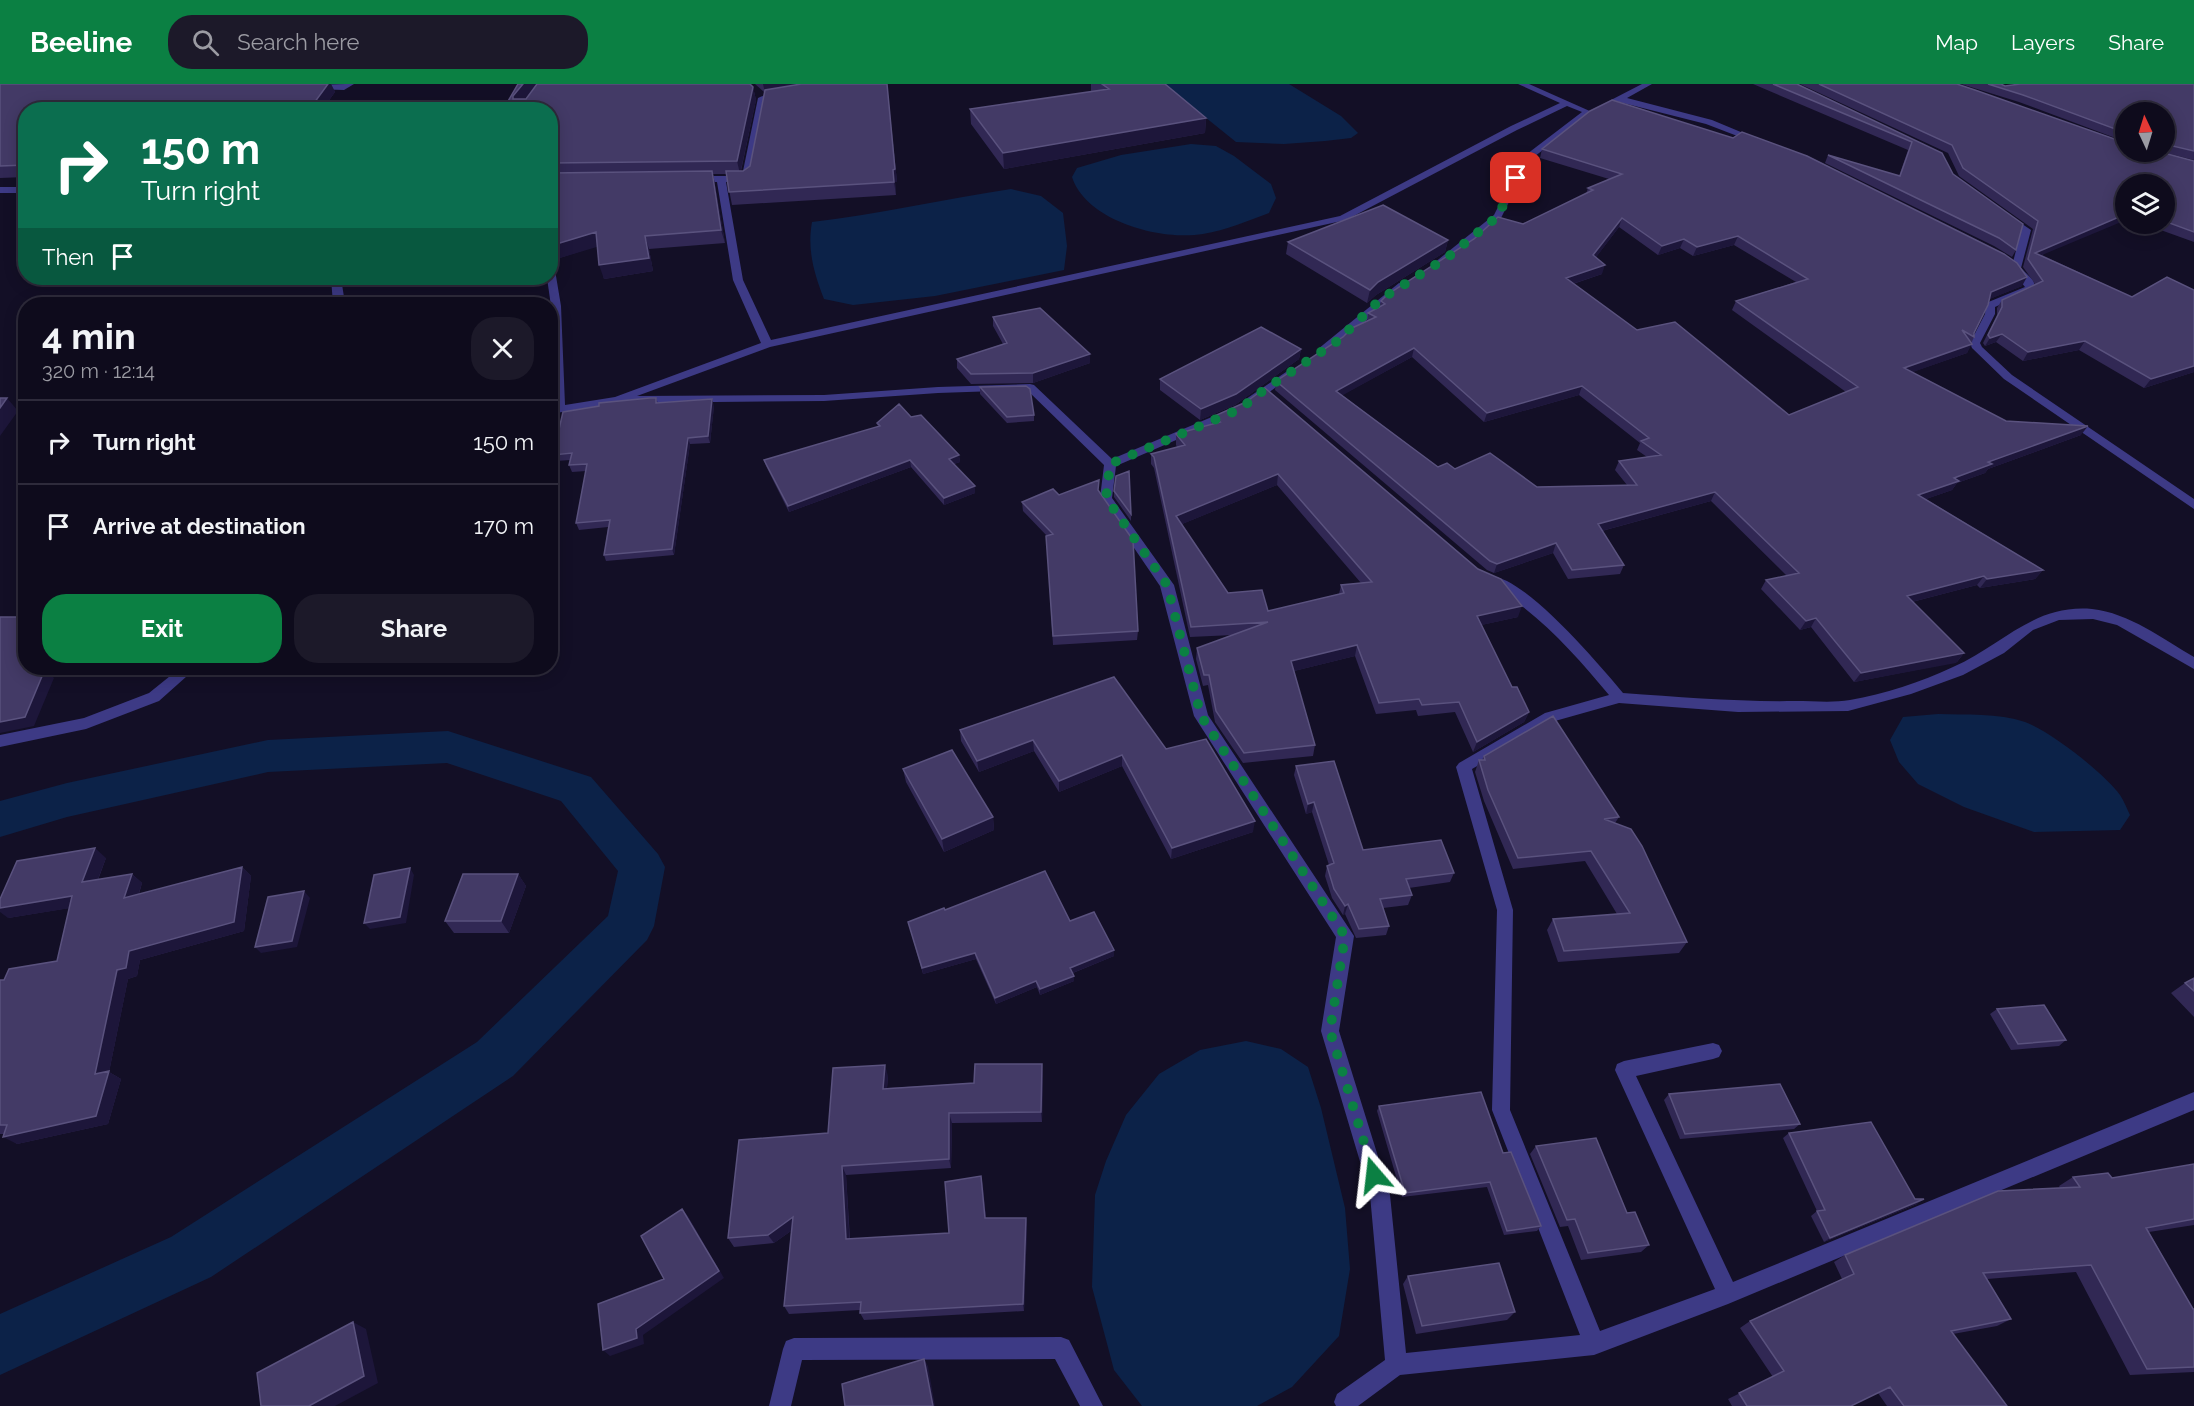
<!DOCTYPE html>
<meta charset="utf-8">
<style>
body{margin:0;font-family:Raleway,sans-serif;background:#1c1929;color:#f1f3f6;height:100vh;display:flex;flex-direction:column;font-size:22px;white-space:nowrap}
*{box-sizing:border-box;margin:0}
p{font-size:20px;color:#9b9ba3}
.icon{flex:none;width:33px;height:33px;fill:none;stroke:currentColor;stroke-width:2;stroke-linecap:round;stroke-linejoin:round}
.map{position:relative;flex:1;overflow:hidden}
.panel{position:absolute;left:18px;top:213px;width:540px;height:378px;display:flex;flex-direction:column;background:#0e0b1c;border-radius:24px;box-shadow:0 3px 15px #0003,0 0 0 2px #2e2b3b}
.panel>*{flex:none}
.hud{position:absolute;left:18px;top:18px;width:540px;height:183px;border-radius:24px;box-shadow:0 3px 15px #0003,0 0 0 2px #2e2b3b;background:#0b6e4f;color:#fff;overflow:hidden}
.needle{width:39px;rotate:356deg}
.fabs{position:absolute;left:2115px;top:18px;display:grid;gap:12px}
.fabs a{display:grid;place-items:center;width:60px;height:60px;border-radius:50%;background:#0e0b1c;box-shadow:0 3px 15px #0003,0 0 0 2px #2e2b3b;font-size:30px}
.pin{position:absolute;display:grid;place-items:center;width:51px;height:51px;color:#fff;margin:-26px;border-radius:12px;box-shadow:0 3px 9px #0006}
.me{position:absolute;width:66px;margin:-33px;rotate:343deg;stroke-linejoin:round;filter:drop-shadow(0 0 4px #0008)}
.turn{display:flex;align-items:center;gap:21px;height:126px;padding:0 24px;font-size:27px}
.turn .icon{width:78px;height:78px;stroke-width:2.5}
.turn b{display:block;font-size:42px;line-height:51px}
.then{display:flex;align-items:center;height:57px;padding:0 24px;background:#0003;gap:12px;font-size:22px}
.round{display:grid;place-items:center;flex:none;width:63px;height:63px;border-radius:24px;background:#1c1929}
.headline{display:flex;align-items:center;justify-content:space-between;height:102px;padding:0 24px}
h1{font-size:36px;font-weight:700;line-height:45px}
.cta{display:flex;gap:12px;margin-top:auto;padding:12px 24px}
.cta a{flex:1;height:69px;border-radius:24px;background:#0b8043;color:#fff;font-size:24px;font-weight:700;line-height:69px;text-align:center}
.cta a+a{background:#1c1929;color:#f1f3f6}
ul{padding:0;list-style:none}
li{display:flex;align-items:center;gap:18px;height:84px;padding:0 24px;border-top:2px solid #2e2b3b}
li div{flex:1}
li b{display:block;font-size:22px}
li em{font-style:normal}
header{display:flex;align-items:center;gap:36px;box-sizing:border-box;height:84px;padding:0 30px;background:#0b8043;color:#fff}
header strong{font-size:28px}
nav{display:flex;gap:33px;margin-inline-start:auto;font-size:21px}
.search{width:420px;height:54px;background:#1c1929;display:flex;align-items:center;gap:15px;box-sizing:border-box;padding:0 21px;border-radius:24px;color:#9b9ba3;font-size:22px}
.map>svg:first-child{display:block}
.water{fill:#0c2248}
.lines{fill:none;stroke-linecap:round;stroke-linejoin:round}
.canal{fill:#0c2248;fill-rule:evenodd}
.minor{fill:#3d3a85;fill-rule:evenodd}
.wall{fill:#312854;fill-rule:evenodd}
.shaded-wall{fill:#1d163a}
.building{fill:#433a66;stroke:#5a527e;stroke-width:1.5;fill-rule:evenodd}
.route{stroke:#0b8043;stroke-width:10;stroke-dasharray:0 18}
</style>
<header>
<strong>Beeline</strong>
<div class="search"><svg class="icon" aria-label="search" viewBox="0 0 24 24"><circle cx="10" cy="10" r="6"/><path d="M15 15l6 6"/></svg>Search here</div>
<nav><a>Map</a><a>Layers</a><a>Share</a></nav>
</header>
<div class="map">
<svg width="2194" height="1322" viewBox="0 0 2194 1322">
<rect width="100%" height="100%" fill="#130f26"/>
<path class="water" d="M1164 0H1289L1341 32 1358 49 1351 54 1325 57 1284 60 1236 58Z
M1191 60 1216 62 1234 72 1271 100 1276 114 1269 129C1248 137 1226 146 1203 150 1161 157 1086 137 1072 93L1077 84 1121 71Z
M1011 105 1041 112 1063 129 1067 162 1064 186 935 212 853 221 824 215C814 189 807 166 812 138 879 130 945 115 1011 105Z
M1938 630C1966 631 1998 629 2025 638 2050 647 2104 689 2120 711 2124 717 2127 725 2130 731L2120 746 2034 748 1964 723 1918 700 1899 678 1890 656 1903 633Z
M1246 957 1281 965 1308 983 1321 1024 1345 1124 1350 1185 1339 1252 1292 1303 1257 1322H1142L1114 1286 1092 1203 1095 1111 1106 1077 1126 1031 1159 990 1200 966Z"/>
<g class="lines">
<path class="canal" d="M448 647 591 693 658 770 665 783 654 842 647 856 513 992 211 1193 0 1291V1230L171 1153 477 958 608 832 618 787 561 717 447 679 268 688 67 733 0 753V717L67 699 268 656Z"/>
<path class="minor" d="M345 0H354L344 6 312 5 308 3 312 1Z
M1518 0H1529L1592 28 1530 76 1501 134 1443 181 1434 179 1494 131 1523 73 1582 28 1567 22 1517 46 1346 136 770 263 637 312 824 311 938 303 1030 300 1034 301 1112 375 1226 327H1234V331L1116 382 1112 414 1174 501 1208 631 1354 852 1339 947 1390 1111 1406 1269 1580 1251 1492 1026 1497 826 1456 683 1459 679 1545 629 1609 611C1573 568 1537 527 1487 499L1485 496 1487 493C1518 484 1603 585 1623 609 1681 613 1737 618 1795 617 1813 617 1833 619 1850 616 1884 610 1921 598 1953 583 2003 561 2033 520 2092 525 2129 529 2163 555 2194 573V585L2117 541 2093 535 2059 536 2033 546 2004 569 1963 591 1911 610 1848 627 1738 628 1619 619 1555 637 1472 685 1513 826 1510 1026 1600 1247 1715 1205 1615 986 1617 980 1624 977 1713 959 1719 961 1722 967 1719 973 1713 975 1636 992 1733 1198 2194 1008V1026L1728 1220 1594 1271 1400 1291 1358 1322H1336L1334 1318 1337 1310 1385 1276 1370 1111 1321 947 1336 853 1194 632 1160 502 1100 414 1104 381 1027 306 938 309 824 317 617 319 550 330V323H553L551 222 547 194H550V179L554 180 561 222 565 321 615 313 761 259 733 196 717 98H694L689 95 694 92H742L758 14C765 10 781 7 788 11L766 16 749 97 726 98 743 196 771 256 1340 132 1511 42 1560 19Z
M1642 0H1652L1627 14 1712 36 1760 56 1753 58 1706 40 1611 16Z
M0 103H26V109H0Z
M2006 129 2031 146 2021 184 2033 196 2036 204 1995 223V230L1980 259 1982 263 2012 291 2194 415V425L2004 295 1972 264 1970 259 1985 230 1986 219 2025 203 2007 181 2013 178 2021 147 2003 134V130Z
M331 194H341L344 213 343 220H333Z
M1399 199 1408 201 1336 262 1326 269H1318V265Z
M1292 284 1296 285V289L1254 319H1246V315Z
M180 584H196L159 617 86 645 0 663V651L84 634 149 609Z
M1061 1253 1069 1256 1103 1322H1080L1055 1275 802 1276 791 1322H769L783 1265 786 1257 794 1254Z"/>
</g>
<path class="wall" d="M0 0H331L335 8 322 26H26V93L0 94Z
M755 0H887L897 98H895L896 111 732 121 726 90H713L725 159 649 165 653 187 604 195 597 162 550 177V26L753 3 756 16 741 87H743L750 82 765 9Z
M1091 0H1165L1206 34 1205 49 1004 85 971 40 970 25 1092 8 1091 7Z
M1753 0H1797L1942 69 1953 90 2016 166 2012 173 1994 162 1825 79 1828 71 1899 92 1908 66Z
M1800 0H1957L2126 68H2164V28H2126V58L2019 18 1961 0H2001L2005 2 2194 0V76L2166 69 2194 77V158L2144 140H2164V100L2042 171 2132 213 2194 206V288L2144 304 2079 266 2023 277 1996 258 1985 262 1983 259 1997 231V224L2002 216 2035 200 2023 183 2033 145 1959 92 1948 69Z
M1542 65 2022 202 1989 215 1974 249V253L1967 269 1912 288 2006 337 2081 351 1988 385 1985 389 1957 399 1952 406 1926 415 2043 486 2035 495 1980 504 1977 501 1912 518 1964 569 1957 578 1854 598 1811 543 1800 546 1761 505 1766 496 1787 492 1711 417 1602 447 1624 481 1620 490 1568 495 1553 469 1494 489 1487 486 1275 306 1276 297 1367 238 1368 229 1379 223 1381 217 1523 140 1586 110 1588 104 1609 95 1540 74ZM1619 143 1658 171 1680 164 1693 172 1734 161 1796 198 1736 217 1732 226 1846 308 1789 331 1637 246 1573 200 1602 190 1596 173ZM1412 273 1484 338 1579 311 1640 359 1637 366 1647 373 1619 377 1615 386 1627 401 1537 403 1455 385 1438 383 1342 311Z
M1448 156 1445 168 1376 211 1367 219 1286 170 1288 158Z
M993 233 1090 270V279L1033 299 971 300 957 284V275L1003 260 993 242Z
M1301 265 1299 275 1235 321 1200 336 1160 306V295Z
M980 303 1034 331V337L1007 339 980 310Z
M656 314 658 319 714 322 710 359 690 360 674 471 606 477 604 471 608 443 579 446 576 439 586 387 572 388 569 381 570 376 556 377 553 371Z
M1212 333 1518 533 1481 541 1512 603 1529 628 1524 638 1473 668 1455 628 1418 632 1416 626 1376 630 1355 572 1294 587 1315 661 1313 672 1243 679 1215 638 1208 601 1203 602 1196 575 1197 564 1233 551 1190 553 1154 384 1151 380V370L1177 363 1176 361V350L1211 341ZM1277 401 1361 499 1341 501 1339 510 1268 527 1228 509 1182 440Z
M877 339 959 371 960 378 954 380 975 409 944 421 911 383 789 428 766 382 764 376 878 343Z
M1099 407 1138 547 1137 556 1053 561 1047 462V452L1023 427 1022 418 1059 411Z
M1114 407 1131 430V437L1114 413Z
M960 646 1166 665 1253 748 1171 775 1122 682 1059 708 1034 667 979 688 961 657Z
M1484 672 1619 733 1615 739 1687 858 1679 869 1558 878 1547 846 1553 835 1617 830 1585 777 1513 785 1484 717 1475 688 1479 676H1482Z
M1296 682 1363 766 1454 789 1450 798 1409 804 1412 811 1408 821 1383 824 1389 842 1386 851 1356 854 1345 830 1343 831 1332 814 1325 792 1327 782 1329 781 1312 728 1306 730 1294 691Z
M903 685 993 733 994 746 944 768 906 698Z
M106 774 98 796 132 790 142 799 139 810 242 783 251 792 244 847 140 876 137 892 128 895 109 988 121 995 108 1040 17 1060 4 1050H0V896H4L57 877 69 824 8 834Z
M518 790 526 802 509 849H454L445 837Z
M945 826 1070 837 1114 872 1073 889 1074 897 1040 911 1037 903 996 920 976 875 923 890 908 838Z
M2194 894V933L2171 909 2185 899Z
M1997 925 2066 956 2059 962 2011 966 1990 930Z
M1043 990 1042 1038 952 1039 951 1084 846 1091 850 1155 949 1149 981 1092 986 1134H1026L1027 1143 1024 1227 864 1236 860 1229V1226L789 1230 784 1222 791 1147 774 1159 734 1163 728 1154 828 1049 888 992 887 1004 974 999Z
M1669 1010 1800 1040 1794 1045 1680 1055 1664 1016Z
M1379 1022 1503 1069 1541 1142 1537 1147 1504 1151 1487 1103 1402 1113 1377 1027Z
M1789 1049 1917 1120 1824 1158 1811 1132 1817 1127 1783 1054Z
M1536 1062 1627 1129 1649 1161 1641 1168 1581 1176 1568 1142 1560 1143 1530 1070Z
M2194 1080V1141L2149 1148 2193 1225H2194V1288L2130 1291 2076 1188 1987 1195 2011 1235 1997 1242 1953 1250 2007 1322H1887L1878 1309 1851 1322H1732L1728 1315 1773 1293 1740 1244 1750 1237 1842 1195 1834 1178 1845 1171 2060 1104 2059 1102 2073 1093 2112 1094Z
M1408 1192 1515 1228 1507 1236 1416 1250 1403 1200Z"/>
<path class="shaded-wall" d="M328 0H331L335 8 322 26H309Z
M523 0H537L517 25 513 15V12Z
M763 0H827L765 9Z
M887 0 897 98H895L896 111 894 98Z
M753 3 756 16 740 90 737 77Z
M1206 34 1205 49 1004 85 1003 69Z
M712 87 715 100 725 159 721 146Z
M2126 130V136L2030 176 2035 169Z
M1622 134 1619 143 1591 180 1593 171Z
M596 148 600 162 550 177V162Z
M645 152 649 165 653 187 604 195 599 181Z
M1738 152 1734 161 1693 172 1697 163Z
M1684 155 1680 164 1658 171 1662 162Z
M1448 156 1445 168 1376 211 1367 219 1370 206 1378 198Z
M1605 181 1602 190 1563 203 1566 194Z
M2027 193 2022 202 1985 217 1991 208Z
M2002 250 1996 258 1985 262 1990 254Z
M2085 257 2079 266 2023 277 2028 268Z
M1972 260 1967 269 1899 293 1904 284Z
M1414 264 1412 273 1334 316 1336 307Z
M1301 265 1299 275 1235 321 1200 336 1201 325Z
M1090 270V279L1033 299V289Z
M2194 282V288L2144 304 2151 295Z
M1582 302 1579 311 1484 338 1487 329Z
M7 314 18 327 0 352V324Z
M712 315 714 322 710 359 708 352Z
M2088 342 2081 351 1988 385 1985 389 1957 399 1952 406 1912 420 1918 411 1988 378Z
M688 354 690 360 674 471 672 465Z
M959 371 960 378 950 381 949 375Z
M910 376 911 383 789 428 788 422Z
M1278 390 1277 401 1175 443 1176 432Z
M975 402V409L944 421V414Z
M1715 408 1711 417 1594 449 1598 440Z
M1556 459 1553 469 1494 489 1497 480Z
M2043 486 2035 495 1980 504 1987 495Z
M1984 492 1977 501 1900 521 1907 512Z
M1522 522 1518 533 1473 543 1477 532Z
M1816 534 1811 543 1800 546 1806 537Z
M1357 561 1355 572 1290 588 1291 577Z
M1964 569 1956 579 1854 598 1861 589Z
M29 584H44L36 595 27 586Z
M45 585 54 594 34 642 0 649V638Z
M1529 628 1524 638 1473 668 1477 658Z
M1033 656 1034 667 979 688 977 677Z
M1122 671V682L1059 708V697Z
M1314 718 1312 728 1306 730 1308 720Z
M993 733 994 746 944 768 942 755Z
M1255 737 1253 748 1171 775 1172 764Z
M95 764 106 774 93 808 82 798Z
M242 783 251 792 244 847 140 876 137 892 128 895 109 988 121 995 108 1040 17 1060 3 1053 95 990 117 886 129 867Z
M410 784 414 791 406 839 370 845 364 839Z
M132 790 142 799 134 824 124 814Z
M518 790 526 802 509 849 501 837Z
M304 807 310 814 297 863 261 869 255 863Z
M72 812 83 822 8 834 0 828V824Z
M1348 820 1345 830 1343 831 1345 822Z
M1114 866V872L1070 890V884Z
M975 869 976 875 923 890 922 884Z
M1074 892V897L1040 911V905Z
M1036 897 1037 903 996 920 995 914Z
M1042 980 1043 990 1042 1038 1041 1028Z
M885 981 888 992 886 1015 883 1005Z
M949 1029 952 1039 951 1084 949 1075Z
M842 1082 846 1091 850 1164 846 1155Z
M981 1092 983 1101 987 1143 985 1134Z
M1924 1115 1917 1120 1824 1158 1830 1154Z
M682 1125 688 1132 724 1194 643 1251 644 1260 610 1272 603 1266 719 1187Z
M793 1133 798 1142 774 1159 768 1151Z
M1026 1134 1027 1143 1024 1227 1023 1220Z
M353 1238 366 1245 378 1299 335 1322H309Z
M924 1275 928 1282 935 1322H933Z"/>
<path class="building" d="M0 0H328L309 26 188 25 187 26H26V81L0 82Z
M518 0H523L513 12V15H526L537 0H750L753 3 737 77 550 79V26H503Z
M801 0H887L895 85 893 86 894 98 729 108 726 87H743L750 82 765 6Z
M1102 0H1165L1206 34 1003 69 970 25 1109 5Z
M1773 0H1797L1942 69 1953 90 2023 140 2016 166 1999 154 1828 71 1900 92 1912 58Z
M1819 0H1957L1975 6 2126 59V68H2160L2194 77V148L2164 137V100H2126V130L2035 169 2132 213 2167 193 2194 206V282L2151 295 2085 257 2028 268 2002 250 1990 254 1988 251 2002 223V216L2043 197 2028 175 2038 137 1963 84 1952 61Z
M1988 0H2001L2005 2 2020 0H2194V67L2164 60V28H2126V49L2023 11Z
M1612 16 1733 54 1742 48 1807 72 2004 170 2017 179 2027 193 1991 208 1988 221 1974 249V253L1962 246 1972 260 1904 284 2006 337 2088 342 1988 378 1992 380 1954 394 1959 397 1918 411 2043 486 1987 495 1984 492 1907 512 1964 569 1861 589 1816 534 1806 537 1766 496 1799 489 1715 408 1598 440 1624 481 1572 486 1556 459 1497 480 1490 477 1276 297 1343 253 1352 244 1376 233 1368 229 1385 220 1381 217 1388 210 1474 155 1498 133 1523 140 1593 106 1588 104 1622 90 1542 65 1590 27ZM1622 134 1662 162 1684 155 1697 163 1738 152 1808 195 1736 217 1858 303 1789 331 1675 238 1637 246 1566 194 1605 181 1593 171ZM1414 264 1487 329 1582 302 1649 354 1641 357 1661 371 1619 377 1637 401 1537 403 1490 369 1455 385 1447 379 1438 383 1336 307Z
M712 87 721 146 645 152 649 174 599 181 596 148 550 162V89Z
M1383 121 1448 156 1378 198 1370 206 1288 158Z
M1040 224 1090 270 1033 289 971 290 957 275 1007 259 993 233Z
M1261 243 1301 265 1236 310 1201 325 1160 295Z
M1026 302 1030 305 1034 331 1007 333 980 303Z
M1265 304 1478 485 1501 495 1522 522 1477 532 1512 603H1517L1529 628 1477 658 1459 618 1422 621 1419 615 1379 619 1357 561 1291 577 1315 661 1244 669 1216 627 1209 591H1204L1197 564 1268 538 1191 543 1154 373 1151 370 1185 361 1176 350 1220 338 1212 333 1246 318ZM1278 390 1372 498 1341 501 1344 509 1268 527 1262 506 1228 509 1176 432Z
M0 314H7L0 324Z
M650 314H656V319L712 315 708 352 688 354 672 465 604 471 610 436 576 439 587 380 569 381 572 369 553 371 563 328 599 322V319Z
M899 320 911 333 921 331 959 371 949 375 975 402 944 414 910 376 788 422 764 376 880 342 877 339Z
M1129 387 1131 430 1114 407 1116 392Z
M1099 396 1098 406 1133 456 1138 547 1053 552 1046 452 1053 450 1022 418 1053 405 1059 411Z
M24 522H26V584H29L27 586 45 585 25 633 0 638V533H17Z
M1114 593 1166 665 1206 655 1255 737 1172 764 1122 671 1059 697 1033 656 977 677 960 646Z
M1553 632 1619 733 1604 735 1631 745 1642 762 1687 858 1564 867 1553 835 1630 829 1591 767 1518 774 1488 706 1479 676H1485L1484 672Z
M952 666 993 733 942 755 903 685Z
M1334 677 1363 766 1441 756 1454 789 1406 795 1412 811 1380 815 1389 842 1359 845 1348 820 1345 822 1334 805 1327 782 1334 779 1314 718 1308 720 1296 682Z
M95 764 82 798 132 790 124 814 242 783 234 838 129 867 126 884 117 886 95 990 109 987 96 1032 3 1053 7 1041H0V896H4L9 885 57 877 72 812 0 824V815L17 777Z
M410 784 400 833 364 839 374 791Z
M1045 787 1070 837 1094 828 1114 866 1070 884 1074 892 1040 905 1036 897 995 914 975 869 922 884 908 838 944 824 945 826Z
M463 790H518L501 837H445Z
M304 807 292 857 255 863 268 813Z
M2194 894V907L2185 899Z
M2044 921 2066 956 2018 960 1997 925Z
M975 980H1042L1041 1028 949 1029V1075L842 1082 846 1155 949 1149 945 1098 981 1092 985 1134H1026L1023 1220 860 1229 861 1218 784 1222 793 1133 768 1151 728 1154 739 1056 828 1049 833 984 885 981 883 1005 974 999Z
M1780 1000 1800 1040 1685 1050 1669 1010Z
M1481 1008 1503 1069 1511 1068 1541 1142 1507 1147 1490 1098 1405 1109 1379 1022Z
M1871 1038 1915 1115H1924L1830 1154 1817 1127 1825 1126 1789 1049Z
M1596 1054 1627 1129 1635 1128 1649 1161 1588 1169 1575 1135 1567 1136 1536 1062Z
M2194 1080V1135L2146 1144 2193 1225H2194V1283L2147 1285 2091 1181 1983 1189 2011 1235 1951 1247 2007 1322H1904L1890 1303 1851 1322H1747L1739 1309 1784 1287 1750 1237 1854 1190 1845 1171 1998 1107 2080 1103 2073 1093 2108 1089 2112 1094Z
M682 1125 719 1187 636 1245 637 1254 603 1266 598 1220 664 1195 641 1152Z
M1499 1179 1515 1228 1422 1242 1408 1192Z
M353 1238 364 1292 309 1322H261L257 1289Z
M924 1275 933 1322H845L842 1300Z"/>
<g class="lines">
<path class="route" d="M1374 1091 1330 947 1345 852 1201 632 1167 501 1106 414 1110 380 1240 325 1264 306 1336 258 1381 215 1448 173 1498 132 1516 94"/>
</g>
</svg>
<div class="fabs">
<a><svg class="needle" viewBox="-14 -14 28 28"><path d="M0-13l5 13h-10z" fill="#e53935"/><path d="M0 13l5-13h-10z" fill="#9b9ba3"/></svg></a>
<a><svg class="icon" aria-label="layers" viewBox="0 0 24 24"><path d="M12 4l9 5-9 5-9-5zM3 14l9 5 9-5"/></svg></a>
</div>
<div class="pin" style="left:1516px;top:94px;background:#d93025"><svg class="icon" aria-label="arrive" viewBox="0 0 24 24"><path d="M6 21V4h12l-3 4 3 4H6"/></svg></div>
<svg class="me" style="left:1374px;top:1091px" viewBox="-20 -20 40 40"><path d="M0-17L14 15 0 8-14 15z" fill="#0b8043" stroke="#fff" stroke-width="4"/></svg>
<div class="hud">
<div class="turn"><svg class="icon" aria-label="right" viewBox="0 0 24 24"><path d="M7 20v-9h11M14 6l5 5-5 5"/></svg><div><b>150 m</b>Turn right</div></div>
<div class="then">Then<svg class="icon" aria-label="arrive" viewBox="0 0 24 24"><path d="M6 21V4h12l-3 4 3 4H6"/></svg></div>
</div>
<section class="panel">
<div class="headline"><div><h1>4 min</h1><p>320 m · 12:14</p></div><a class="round"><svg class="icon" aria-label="close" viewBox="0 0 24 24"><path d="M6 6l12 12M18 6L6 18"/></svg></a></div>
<ul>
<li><svg class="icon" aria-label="right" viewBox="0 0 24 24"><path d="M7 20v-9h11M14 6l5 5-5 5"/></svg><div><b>Turn right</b></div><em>150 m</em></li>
<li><svg class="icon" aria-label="arrive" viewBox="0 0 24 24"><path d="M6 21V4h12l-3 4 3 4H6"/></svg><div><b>Arrive at destination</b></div><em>170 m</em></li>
</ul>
<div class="cta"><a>Exit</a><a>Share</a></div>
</section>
</div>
